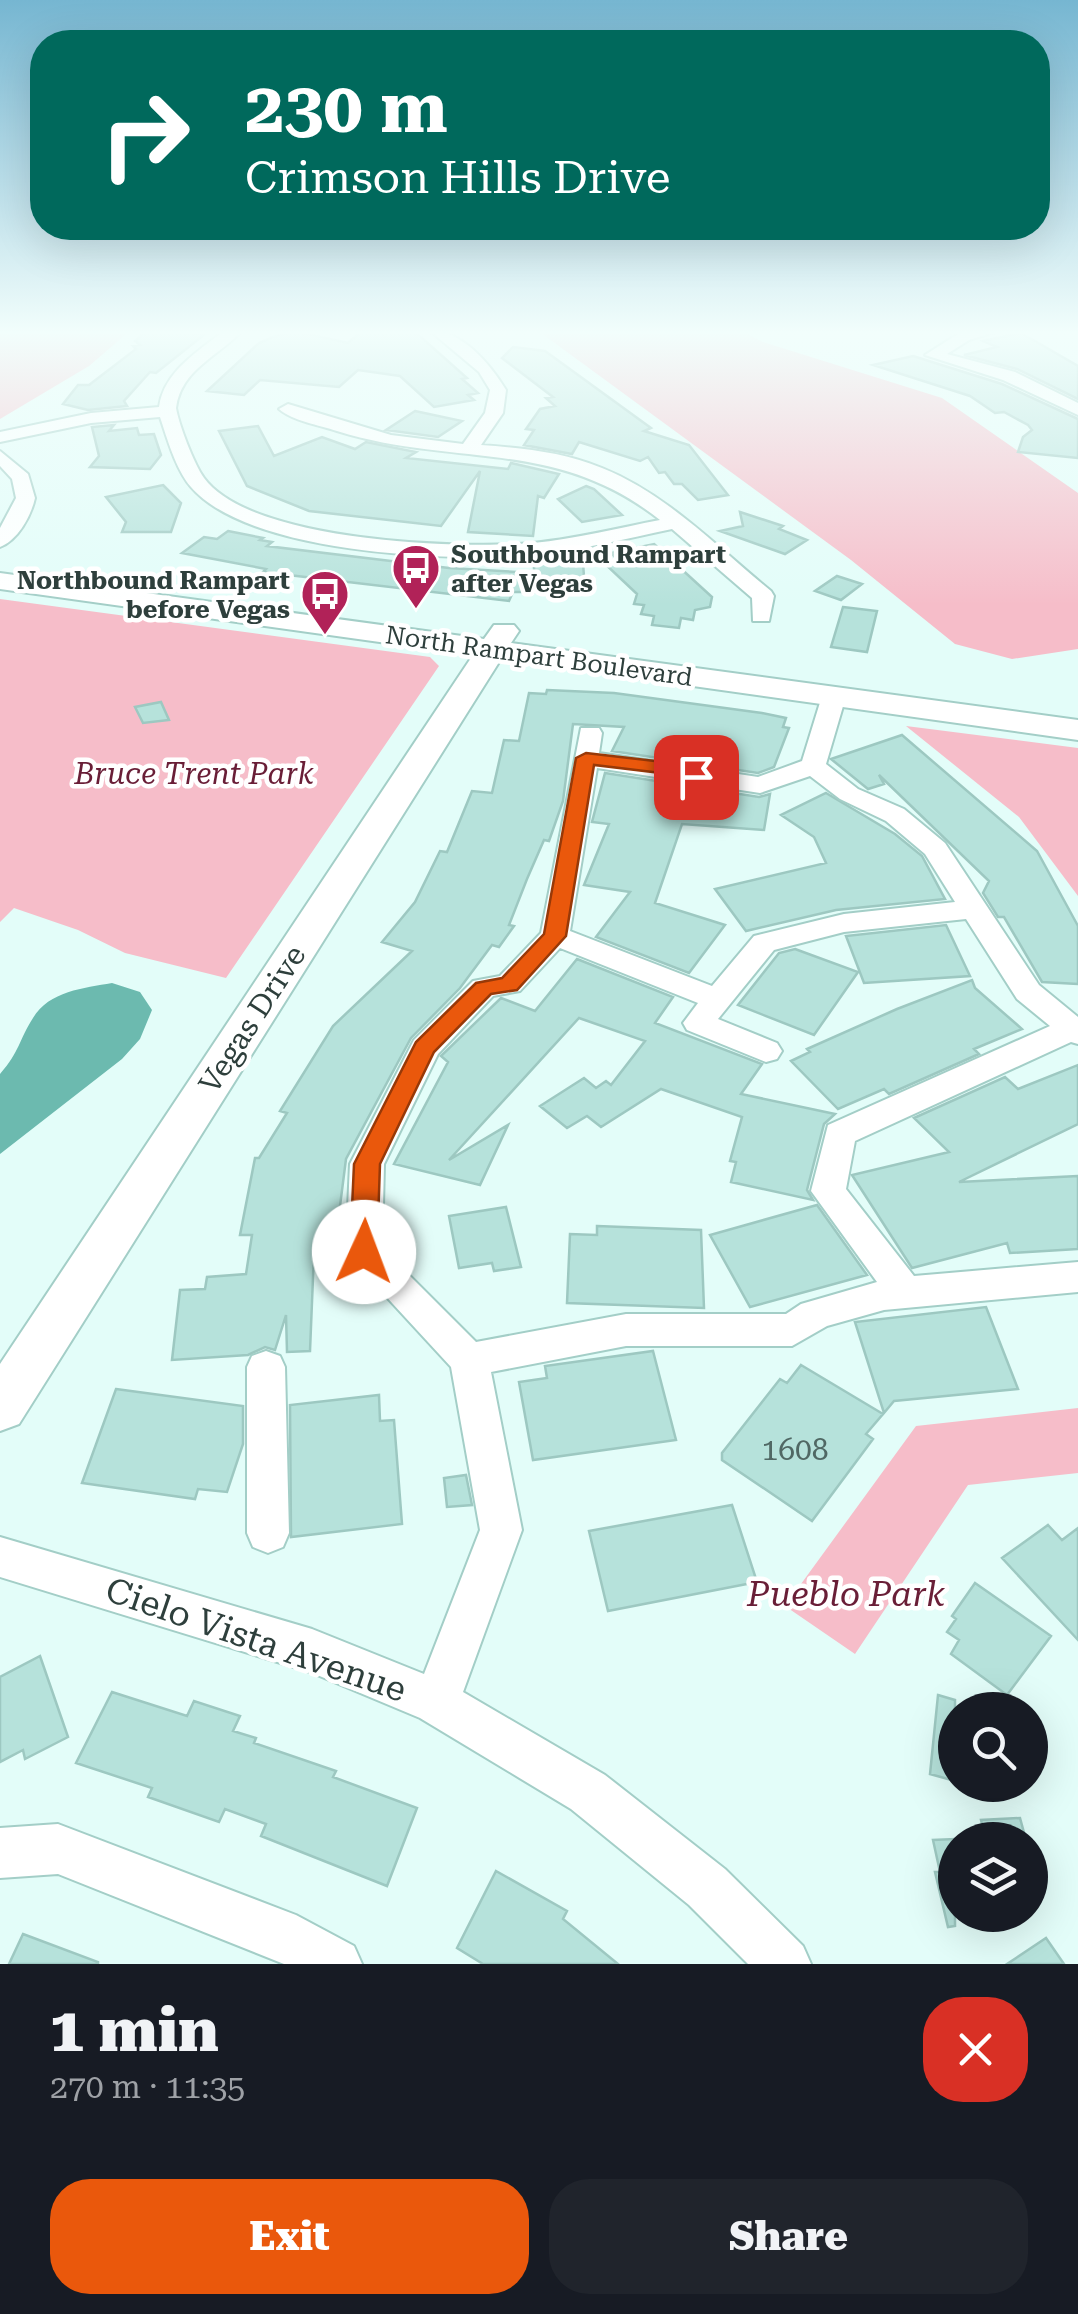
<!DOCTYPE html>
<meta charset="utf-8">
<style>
body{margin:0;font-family:"Roboto Serif",serif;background:#20242c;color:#f1f3f6;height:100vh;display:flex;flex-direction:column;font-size:38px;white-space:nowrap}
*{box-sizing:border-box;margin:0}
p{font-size:32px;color:#9ea1a6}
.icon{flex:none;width:55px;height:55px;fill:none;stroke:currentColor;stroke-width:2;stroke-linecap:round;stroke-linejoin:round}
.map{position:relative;height:1964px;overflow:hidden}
.drawer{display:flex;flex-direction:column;background:#171b24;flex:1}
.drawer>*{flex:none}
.hud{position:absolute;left:30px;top:30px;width:1020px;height:210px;border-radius:40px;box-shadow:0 10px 40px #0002;background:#00695c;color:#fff;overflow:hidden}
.controls{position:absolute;left:938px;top:1692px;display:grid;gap:20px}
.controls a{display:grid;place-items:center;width:110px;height:110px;border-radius:50%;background:#171b24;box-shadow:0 10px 40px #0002;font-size:50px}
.pin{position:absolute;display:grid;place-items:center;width:85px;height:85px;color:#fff;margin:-42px;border-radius:20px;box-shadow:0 5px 15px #0006}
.me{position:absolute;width:110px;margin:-55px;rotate:2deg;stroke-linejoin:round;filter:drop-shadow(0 0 8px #0008)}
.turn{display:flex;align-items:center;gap:35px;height:210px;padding:0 50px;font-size:45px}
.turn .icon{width:130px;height:130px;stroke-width:2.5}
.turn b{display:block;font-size:70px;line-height:85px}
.round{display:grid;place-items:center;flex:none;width:105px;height:105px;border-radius:40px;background:#20242c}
.head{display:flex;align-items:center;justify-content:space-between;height:170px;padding:0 50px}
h1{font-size:60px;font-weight:800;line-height:75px}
.primary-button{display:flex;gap:20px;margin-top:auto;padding:20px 50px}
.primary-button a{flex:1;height:115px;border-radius:40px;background:#ea580c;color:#fff;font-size:40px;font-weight:800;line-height:115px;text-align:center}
.primary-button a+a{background:#20242c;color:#f1f3f6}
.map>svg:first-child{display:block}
.green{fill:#f6bdc9}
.water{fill:#6cbaaf}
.building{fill:#b6e2db;stroke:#9dc8c1;stroke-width:2.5}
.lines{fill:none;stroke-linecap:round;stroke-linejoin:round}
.minor-casing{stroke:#a3cec7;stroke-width:4}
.major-casing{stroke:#a3cec7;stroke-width:4}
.minor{fill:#fff;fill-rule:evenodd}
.major{fill:#fff;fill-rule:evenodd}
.route{fill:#ea580c;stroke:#983908;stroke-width:2.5}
.labels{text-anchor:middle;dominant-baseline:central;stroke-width:9;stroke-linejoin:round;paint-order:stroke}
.far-poi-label{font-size:25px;font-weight:bold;fill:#2e3f3c;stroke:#fff;text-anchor:start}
.far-street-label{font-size:25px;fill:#2e3f3c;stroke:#fff}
.park-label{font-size:30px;font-style:italic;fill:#691e37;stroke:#fff}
.street-label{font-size:30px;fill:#2e3f3c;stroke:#fff}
.near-number-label{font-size:30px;fill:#506864}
.near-park-label{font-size:35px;font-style:italic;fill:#691e37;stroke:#fff}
.near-street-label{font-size:35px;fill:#2e3f3c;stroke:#fff}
</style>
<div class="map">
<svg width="1078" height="1964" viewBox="0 0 1078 1964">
<rect width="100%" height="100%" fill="#e3fdf9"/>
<path class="green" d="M0 330H131L89 366 0 419Z
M537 330H740L763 342 942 398 1078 493V649L1012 659 955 644 851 560Z
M0 599 430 657 439 666 226 978 125 953 78 930 14 908 0 922Z
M906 726 1078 748V896L1019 817Z
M1078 1408V1473L968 1485 855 1654 785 1606 916 1426Z"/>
<path class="water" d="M112 983 140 992 152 1010 140 1039 122 1059 0 1154V1074C20 1051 19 1040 33 1018 49 991 84 988 112 983Z"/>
<path class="building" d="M148 330 205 334 156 373 150 372 124 401 127 406 88 410 63 404 78 385H89L136 349 133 346 140 345 135 341Z
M363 330H413L467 378 462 379 478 393 468 395 474 400 434 407 400 376 358 370 339 387 260 380 244 395 207 391 259 343 273 337 294 331 348 343Z
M1021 333 1078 366V399L1017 369 964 355 997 347 983 341Z
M513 347 545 351 651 428 644 431 689 445 728 495 698 500 682 484H674L665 472 659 473 648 457 640 461 579 442 572 454 524 445 534 430 526 429 540 409 555 406 546 398 553 397 502 358Z
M913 356 1002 384 1078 419V458L1018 452 1023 437 1032 430 1028 425 1004 412 995 413 970 396 873 365Z
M415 411 462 421 438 437 386 430Z
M114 425 109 431 137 428 139 435 154 434 161 455 150 469 90 467 99 456 92 427Z
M258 426 274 456 322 437 355 449 366 442 416 452 406 458 508 469 511 463 559 474 544 498 538 496 533 536 468 532 480 471 441 526 309 511 247 486 219 431Z
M163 485 181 503 171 532H122L126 522 106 497Z
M586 486 594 489 622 515 582 522 558 499Z
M740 512 783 526 779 529 807 540 785 554 720 531 743 526Z
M228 531 263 538 260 540 272 542 267 546 449 568 534 573V562H583L585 592H513L509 601 263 572 266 569 182 553 204 537 217 539Z
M654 544 712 597 710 607 695 610 693 620 681 618 679 628 652 625 654 616 641 614 644 605 634 604 637 594 603 562H620L611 553Z
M837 576 862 584 841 600 815 591Z
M843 607 877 611 867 652 831 647Z
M547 690 614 693 762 713 786 718 783 727 789 728 774 767 758 773 612 751 624 727 573 724 563 801 549 841 544 840 527 879 509 925 514 926 499 947 492 945 460 988 411 1038 346 1159 334 1253H314L310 1351 287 1352 286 1315 275 1350 265 1347 248 1355 172 1360 180 1290 205 1289 207 1277 246 1274 252 1235H240L255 1158H259L287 1113 280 1111 333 1026 412 951 382 942 415 902 440 851 447 852 472 791 492 793 504 740 519 741 529 693 546 694Z
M161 702 169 720 143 723 135 707Z
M902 735 1037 851 1078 926V984L1042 982 1004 917H998L983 893 989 881 879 775 884 784 868 789 831 759Z
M605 773 759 797 770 794 764 830 682 824 655 903 725 925 689 973 596 937 630 892 584 885 609 824 592 822Z
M826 793 895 834 922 856 945 899 836 910 746 931 715 889 826 863 814 837 781 815Z
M946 925 970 976 864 983 846 936Z
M795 949 858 972 814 1035 738 1005 779 953Z
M577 959 673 997 655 1023 762 1064 741 1094 835 1114 824 1124 807 1190 813 1200 731 1182 736 1162 730 1161 742 1117 661 1089 601 1127 587 1116 567 1128 540 1106 584 1078 596 1088 606 1081 611 1085 645 1041 579 1018 449 1160 508 1125 480 1185 394 1164 448 1062 441 1056 501 998 535 1011Z
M972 980 975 988 1022 1029 974 1049 979 1054 889 1094 884 1089 838 1109 791 1061 810 1052 807 1049 897 1009Z
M1078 1065V1124L959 1182 1078 1176V1249L1010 1253 1007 1243 912 1268 852 1175 949 1152 914 1118 1005 1077 1018 1089Z
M817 1205 867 1275 750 1307 710 1235Z
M506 1207 521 1267 494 1271 492 1263 459 1268 449 1216Z
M597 1226 701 1230 704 1308 567 1303 570 1234 597 1235Z
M986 1307 1018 1389 894 1401 884 1413 855 1322Z
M653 1351 676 1440 533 1460 519 1382 547 1378 545 1366Z
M801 1365 883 1414 866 1434 873 1439 812 1521 722 1460V1453L780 1379 787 1383Z
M116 1389 243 1406V1444L227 1492 198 1489 195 1499 82 1483Z
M379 1395 380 1421 394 1420 402 1524 291 1537 290 1405Z
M466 1475 472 1505 447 1507 444 1478Z
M732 1505 757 1582 608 1611 589 1531Z
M1048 1525 1062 1540 1078 1528V1640L1002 1558Z
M975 1583 1051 1636 1007 1695 951 1654 959 1640 947 1632 956 1619 952 1616Z
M40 1656 68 1737 25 1759 23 1750 0 1762V1677Z
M112 1692 187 1716 194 1701 240 1716 233 1731 256 1738 254 1743 336 1771 333 1777 417 1808 387 1886 261 1836 266 1824 225 1809 219 1822 148 1797 152 1788 76 1763Z
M938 1695 955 1700V1781L930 1774Z
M1020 1818 1026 1840H986L981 1820Z
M955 1839V1926L948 1927 935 1872H940L933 1840Z
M496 1871 567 1911 563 1919 618 1964H483L457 1948Z
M23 1934 98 1962V1964H9Z
M1046 1938 1064 1964H1007Z"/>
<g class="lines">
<g class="minor-casing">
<path id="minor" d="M225 330H243C219 356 181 369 176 408 179 425 194 464 204 478 251 542 459 549 533 543 576 539 618 528 660 520 555 437 456 468 337 431 319 425 293 421 279 409L288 404 391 435 463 444 485 413 490 390 479 372 429 330C462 330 490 364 506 390L503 413 481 445C522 448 564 452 602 468 667 494 718 548 771 591L774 596 769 621H753L752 598 672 529C625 539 577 551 529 555 446 562 248 553 191 487 176 470 167 438 160 417L91 423 0 442V432L91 413 159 407C164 371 199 351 225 330Z
M974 330H1001L969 340 947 354 1015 372 1078 403V415L1003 380 925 355 958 334Z
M0 451 28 474 35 498C31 516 18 540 0 547V528L16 498 12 479 0 466Z
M834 689 846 696 826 764 858 789 904 809 945 843 1039 985 1078 1017V1044L1071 1042 855 1141 846 1189 914 1276 1078 1262V1292L884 1310 827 1326 792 1346H626L491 1372 522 1530 463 1692 605 1775 725 1869 803 1946 811 1964H748L689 1905 571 1809 420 1718 310 1672 0 1577V1537L312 1629 424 1674 480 1530 451 1367 346 1253 350 1164 414 1040 473 981 500 976 541 933 581 728H599L602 733 599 753 758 777 802 761 822 696ZM597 768 760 793 810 776 840 799 886 821 925 854 955 902 844 914 754 936 712 986 570 931ZM966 919 1017 999 1050 1026 828 1125 811 1191 877 1282 801 1304 786 1314H626L476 1342 382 1248 384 1164 438 1054 493 996 520 991 560 948 698 1003 683 1023 687 1030 766 1062 777 1059 782 1051 777 1043 718 1019 774 950 844 932Z
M266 1351 280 1356 285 1367 289 1533 283 1547 268 1553 253 1547 247 1533V1367L252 1356Z
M58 1824 296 1915 354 1946 362 1964H284L58 1874 0 1878V1828Z"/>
</g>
<g class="major-casing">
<path id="major" d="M0 573 484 639 494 625H514L519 631 511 643 1078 720V740L501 659 19 1424 0 1431V1364L473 655 0 589Z"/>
</g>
<use href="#minor" class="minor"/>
<use href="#major" class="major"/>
</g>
<linearGradient id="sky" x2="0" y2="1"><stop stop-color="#76b6d1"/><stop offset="0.55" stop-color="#f2fefc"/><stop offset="1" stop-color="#f2fefc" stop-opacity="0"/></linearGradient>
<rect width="1078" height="605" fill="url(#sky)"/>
<path class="route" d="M586 753 672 763 706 777 696 783 669 774 594 765 566 936 517 990 491 994 434 1052 380 1164 377 1252 373 1260 364 1263 354 1260 350 1252 354 1164 416 1042 476 983 502 978 544 934 576 758Z"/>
<defs>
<g id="bus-pin" transform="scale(2.5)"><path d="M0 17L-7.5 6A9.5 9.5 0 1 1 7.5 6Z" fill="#b12258" stroke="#fff"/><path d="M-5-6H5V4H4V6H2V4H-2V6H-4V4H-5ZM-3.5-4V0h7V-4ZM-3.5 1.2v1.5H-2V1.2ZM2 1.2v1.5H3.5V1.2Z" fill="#fff"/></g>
</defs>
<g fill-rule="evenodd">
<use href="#bus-pin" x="416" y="568"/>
<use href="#bus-pin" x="325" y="594"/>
</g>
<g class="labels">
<g class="far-poi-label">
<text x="451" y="554">Southbound Rampart<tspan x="451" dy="29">after Vegas</tspan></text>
<text x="290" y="580" text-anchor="end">Northbound Rampart<tspan x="290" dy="29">before Vegas</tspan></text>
</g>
<g class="far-street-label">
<text transform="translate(539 656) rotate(8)">North Rampart Boulevard</text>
</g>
<g class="park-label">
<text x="194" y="773">Bruce Trent Park</text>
</g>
<g class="street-label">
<text transform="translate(252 1019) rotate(-57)">Vegas Drive</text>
</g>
<g class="near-number-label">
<text x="795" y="1449">1608</text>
</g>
<g class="near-park-label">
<text x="846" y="1594">Pueblo Park</text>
</g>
<g class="near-street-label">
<text transform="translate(256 1640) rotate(19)">Cielo Vista Avenue</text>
</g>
</g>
</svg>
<div class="controls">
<a><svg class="icon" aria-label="search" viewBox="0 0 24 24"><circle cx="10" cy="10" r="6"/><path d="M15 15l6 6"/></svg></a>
<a><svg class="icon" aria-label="layers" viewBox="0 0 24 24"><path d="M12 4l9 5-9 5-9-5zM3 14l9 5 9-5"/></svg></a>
</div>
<div class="pin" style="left:696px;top:777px;background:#d93025"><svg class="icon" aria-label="arrive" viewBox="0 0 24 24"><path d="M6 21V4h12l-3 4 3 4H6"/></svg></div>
<svg class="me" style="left:364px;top:1252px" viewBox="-20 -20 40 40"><circle r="19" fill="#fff"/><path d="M0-13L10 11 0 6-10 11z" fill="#ea580c"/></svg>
<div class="hud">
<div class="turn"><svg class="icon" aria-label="right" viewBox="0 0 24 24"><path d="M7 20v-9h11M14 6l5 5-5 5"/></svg><div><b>230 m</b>Crimson Hills Drive</div></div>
</div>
</div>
<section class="drawer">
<div class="head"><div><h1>1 min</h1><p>270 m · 11:35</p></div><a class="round" style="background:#d93025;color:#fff"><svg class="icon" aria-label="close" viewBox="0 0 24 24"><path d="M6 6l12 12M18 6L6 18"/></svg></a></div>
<div class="primary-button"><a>Exit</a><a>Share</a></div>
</section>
